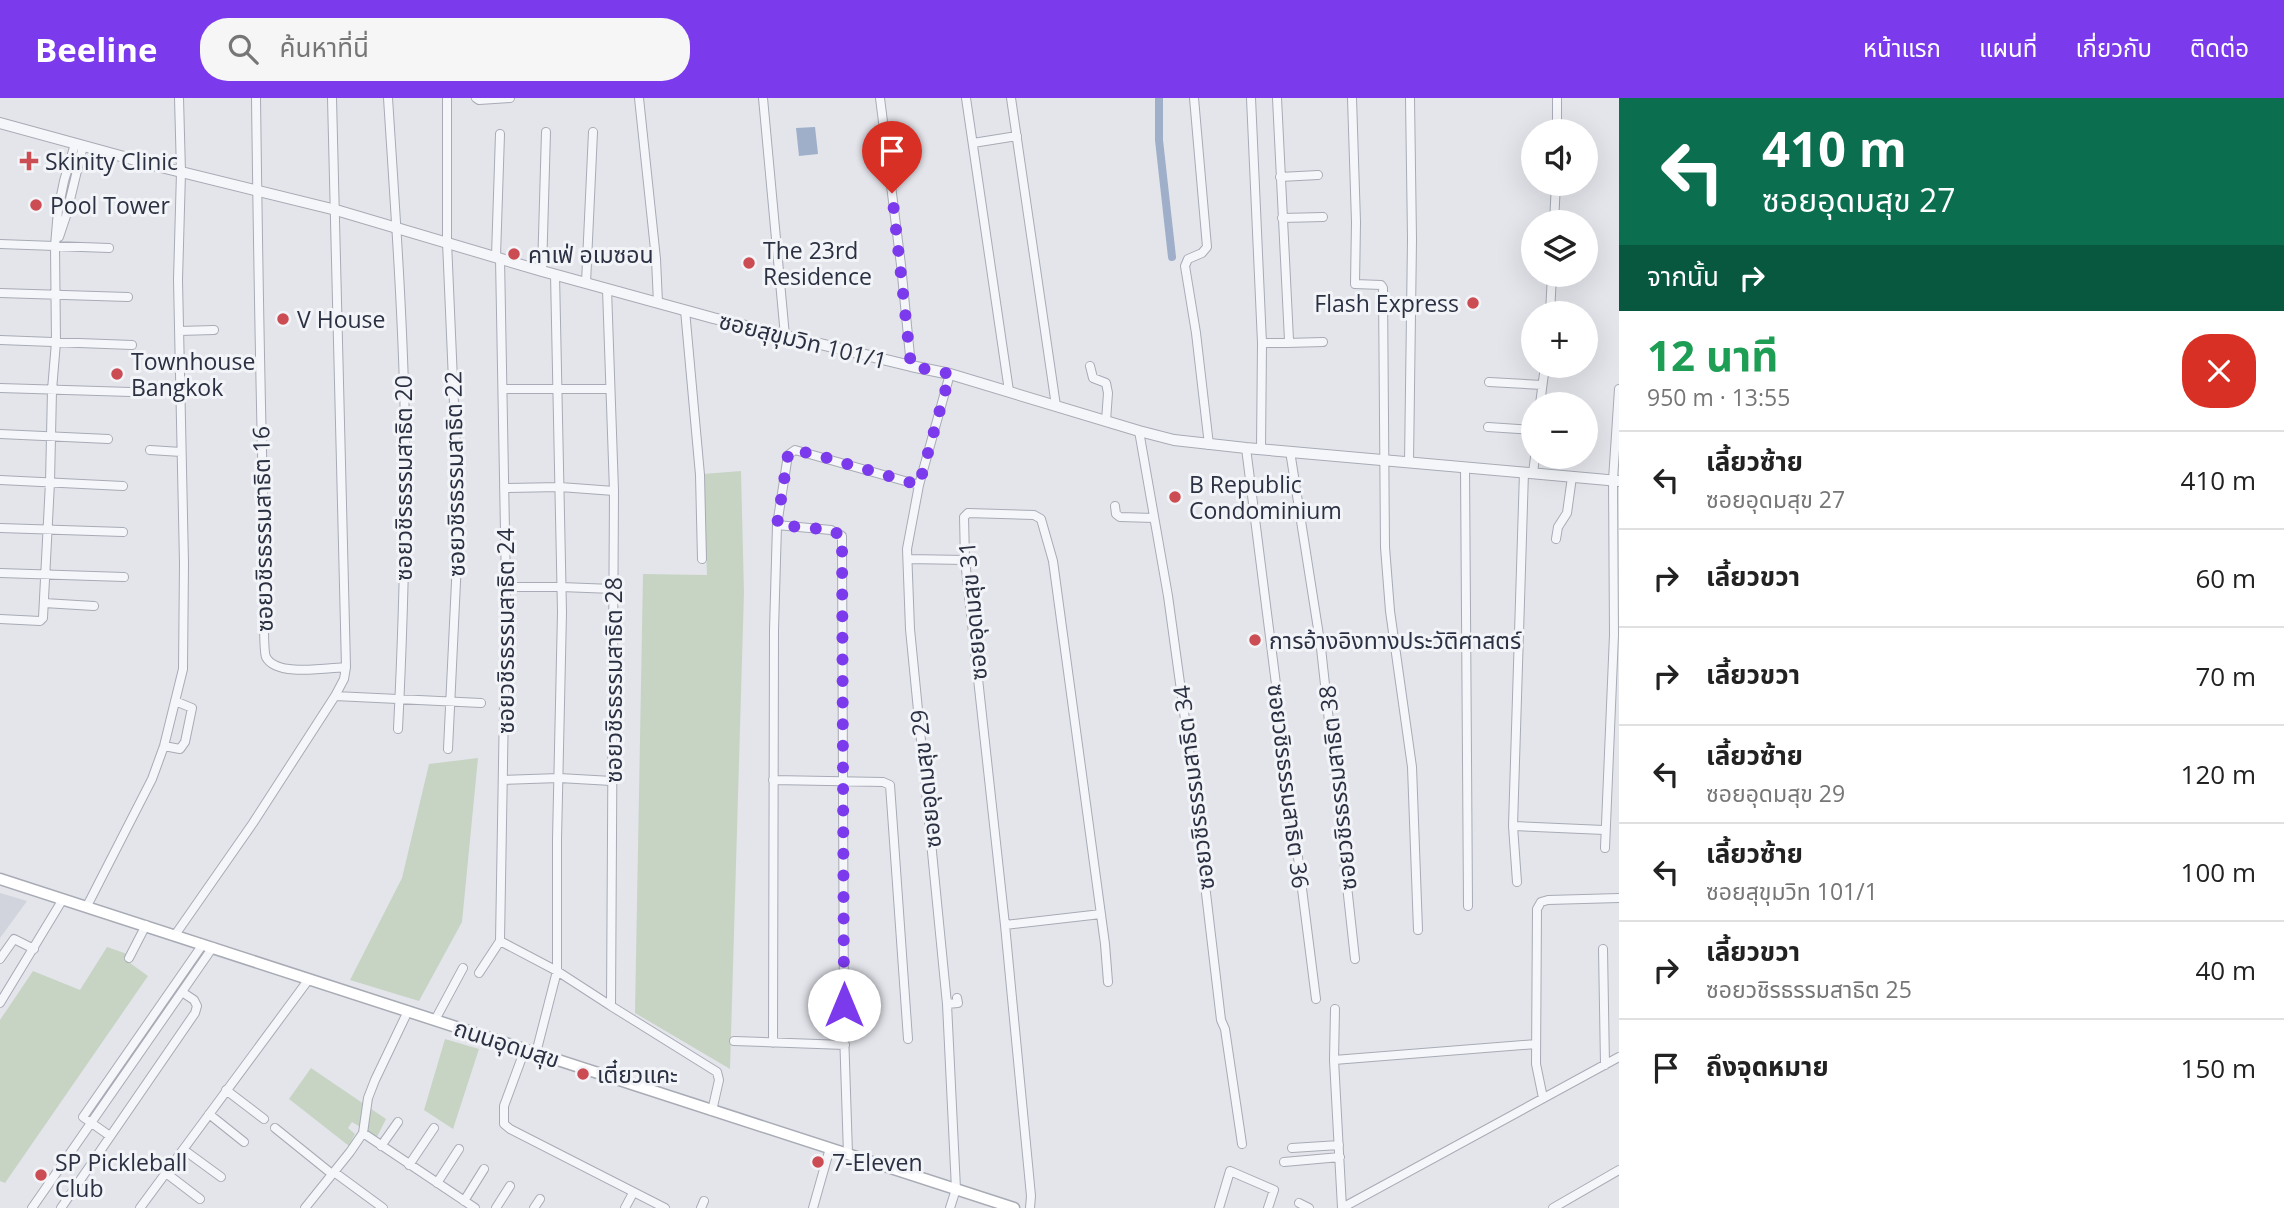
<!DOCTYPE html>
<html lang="th">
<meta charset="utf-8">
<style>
body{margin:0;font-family:"Open Sans","Noto Sans Thai",sans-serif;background:#f6f6f6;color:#222;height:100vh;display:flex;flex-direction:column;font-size:26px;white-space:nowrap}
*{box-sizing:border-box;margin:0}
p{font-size:23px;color:#767676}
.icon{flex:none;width:38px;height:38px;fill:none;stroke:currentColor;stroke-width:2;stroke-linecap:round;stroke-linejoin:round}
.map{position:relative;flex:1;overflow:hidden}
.panel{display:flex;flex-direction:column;background:#fff;width:665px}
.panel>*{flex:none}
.top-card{background:#0b6e4f;color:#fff;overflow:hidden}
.tools{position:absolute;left:1521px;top:21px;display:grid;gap:14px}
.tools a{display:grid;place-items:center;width:77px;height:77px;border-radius:50%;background:#fff;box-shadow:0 7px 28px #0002;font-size:35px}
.pin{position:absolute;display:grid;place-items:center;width:60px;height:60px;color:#fff;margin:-72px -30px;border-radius:50% 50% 50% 0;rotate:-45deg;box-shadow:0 0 7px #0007}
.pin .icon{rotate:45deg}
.me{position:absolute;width:77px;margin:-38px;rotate:0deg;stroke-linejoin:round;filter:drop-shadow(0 0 5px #0008)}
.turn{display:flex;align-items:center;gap:24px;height:147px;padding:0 28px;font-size:32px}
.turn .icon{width:91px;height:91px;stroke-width:2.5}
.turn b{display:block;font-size:49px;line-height:60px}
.then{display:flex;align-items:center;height:66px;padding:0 28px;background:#0003;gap:14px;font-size:26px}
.round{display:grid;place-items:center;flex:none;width:74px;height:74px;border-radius:28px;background:#f6f6f6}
.head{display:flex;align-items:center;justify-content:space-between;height:119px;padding:0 28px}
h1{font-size:42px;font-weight:700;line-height:52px;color:#1e9e55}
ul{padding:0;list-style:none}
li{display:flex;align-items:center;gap:21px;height:98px;padding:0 28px;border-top:2px solid #e0e0e0}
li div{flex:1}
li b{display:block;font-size:26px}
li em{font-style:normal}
header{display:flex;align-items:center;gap:42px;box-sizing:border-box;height:98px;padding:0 35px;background:#7c3aed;color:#fff}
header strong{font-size:33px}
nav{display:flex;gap:38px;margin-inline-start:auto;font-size:24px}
.search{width:490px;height:63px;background:#f6f6f6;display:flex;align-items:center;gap:18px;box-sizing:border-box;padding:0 24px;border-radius:28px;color:#767676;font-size:26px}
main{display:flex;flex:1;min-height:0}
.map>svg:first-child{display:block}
.built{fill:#d1d4dc}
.green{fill:#c7d4c4}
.water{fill:#9fafc9}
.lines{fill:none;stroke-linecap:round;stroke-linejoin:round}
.canal{stroke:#9fafc9;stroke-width:8}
.minor-casing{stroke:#a8abb5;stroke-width:10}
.tertiary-casing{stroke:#a8abb5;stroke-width:12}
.secondary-casing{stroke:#a8abb5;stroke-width:13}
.minor{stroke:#f5f6f9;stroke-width:8}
.tertiary{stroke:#f5f6f9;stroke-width:10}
.secondary{stroke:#fff;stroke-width:10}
.route{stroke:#7c3aed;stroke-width:12;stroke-dasharray:0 21.6}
.poi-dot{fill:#cb4c53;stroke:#f2f4f8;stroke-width:2.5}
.labels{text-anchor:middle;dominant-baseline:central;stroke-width:6;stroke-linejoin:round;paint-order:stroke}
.poi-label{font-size:23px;fill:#2b3142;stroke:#f2f4f8;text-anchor:start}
.street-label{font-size:23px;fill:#2b3142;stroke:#f2f4f8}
</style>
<header>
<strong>Beeline</strong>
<div class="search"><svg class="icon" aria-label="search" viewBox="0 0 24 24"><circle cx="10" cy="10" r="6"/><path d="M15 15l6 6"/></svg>ค้นหาที่นี่</div>
<nav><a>หน้าแรก</a><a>แผนที่</a><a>เกี่ยวกับ</a><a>ติดต่อ</a></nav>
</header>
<main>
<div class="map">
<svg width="1619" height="1110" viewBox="0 0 1619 1110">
<rect width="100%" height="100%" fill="#e3e5eb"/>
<path class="built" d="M0 795 27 803 0 840Z"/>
<path class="green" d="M741 373 744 494 730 971 635 915 643 476 707 477 703 376Z
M478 660 462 824 419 903 350 882 402 780 429 666Z
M107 849 133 858 130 865 148 878 5 1085 0 1083V922L33 873 80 892Z
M445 941 479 951 453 1031 424 1012Z
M311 970 386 1021 377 1039 352 1024 348 1030 355 1036 349 1048 289 1001Z"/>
<path class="water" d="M815 29 818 56 799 58 796 30Z"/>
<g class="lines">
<path class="canal" d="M1159 0V42L1172 159"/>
<g class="minor-casing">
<path id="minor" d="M256 0C258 154 260 309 265 463 265 479 262 550 266 559 276 579 326 570 346 569
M388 0C395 109 403 219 405 328 406 429 403 530 398 631
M447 0V144L459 421 448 651
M476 0 479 2 510 0
M639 0 656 161 658 205
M763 0 785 238
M880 0 901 167 911 268
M966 0 1009 293
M1011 0 1056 308
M1194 0 1207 149 1202 155 1188 161 1185 168 1196 235 1209 347
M1251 0 1262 245 1261 351
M1352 0 1356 124 1355 186 1381 187 1383 190 1385 449 1390 513 1412 669 1418 832
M1557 0V33
M973 45 1017 38
M1280 79 1318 77
M1282 120 1323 119
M1554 124 1556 86
M59 139 66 118 83 48
M0 146 109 150
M496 158 500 36
M500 160 506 489 500 843 557 873 611 908 614 393 607 191
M542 173 546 34
M586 185 593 34
M0 195 128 199
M685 212 700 377 702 461
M1550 215 1552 177
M179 233 214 232
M0 242 132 247
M1262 245H1286L1289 242 1277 0
M1287 245 1323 244
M1090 268 1093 280 1106 285 1108 295 1106 323
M950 276 919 387 907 451 910 531 947 906 956 1091 950 1110
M1489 284 1542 287
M0 290 131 294
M503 291H610
M1540 306 1545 268
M1488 329 1533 332
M1139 333 1168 498 1188 643 1221 922 1225 931 1242 1046
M0 336 108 341
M1246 350 1316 901
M150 352 181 354
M1290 353 1321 550 1355 861
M1409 365 1412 141 1410 0
M1465 369 1468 808
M1533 375 1535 359
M0 382 123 388
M504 390 560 389 614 393
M1115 408 1116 416 1120 419 1154 420
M777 427 831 432 842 438 844 934 848 1056
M0 430 123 434
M1556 441 1558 429 1567 415 1572 379
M908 461 965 462
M0 475 124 479
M506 489H561L613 491
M44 505 94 508
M0 521 40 523 43 520 50 384 52 292 56 244 55 148 58 112 64 83 75 46
M335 598 481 605
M164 648 180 651 185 644 192 610 175 603
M504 682 559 680 612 683
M773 682 883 684 890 687 908 941
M1513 728 1604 732
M1605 750 1614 537 1613 382 1619 291
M1517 784 1513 728 1524 374
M87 808 152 681 164 648 183 571 184 465 178 182 181 74 179 0
M1005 827 1101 816
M175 837 253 725 335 598 344 581 346 569 332 0
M1603 851 1605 967
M129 860 146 827
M0 861 14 841 34 851
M479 875 500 843
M0 905 63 801
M947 906 958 905 957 900
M611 908 717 974 719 982 712 1013
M435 922 463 870
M734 943 845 947
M773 945 774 532 777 427 788 357 795 352 919 387
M1536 946 1334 962 1342 1110 1619 959
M525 951 504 1008V1026L510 1031 665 1110
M536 955 557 873V742L562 514 555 176
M1334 962 1335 911
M226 992 264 1021
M1543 1000 1536 966 1537 811 1541 804 1548 802 1619 800
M209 1016 244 1044
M275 1030 332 1076
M363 1035 475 1110
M110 1038 83 1019 203 846
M381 1048 398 1024
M1292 1050 1339 1047
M184 1052 221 1079
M1284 1064 1340 1059
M409 1067 434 1030
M334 1074 383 1110
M166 1075 200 1101
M437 1085 459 1051
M464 1103 484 1071
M1299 1105 1309 1110
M32 1110 213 849
M61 1110 195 915 197 908 194 902 182 894
M140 1110 309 881
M305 1110 350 1054 363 1035 368 1000 375 982 408 913
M496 1110 510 1088
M534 1110 540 1101
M625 1110 633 1095
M701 1110 704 1103
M813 1110 830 1050
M1030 1110 1031 1098 1005 827 965 462 964 419 968 415 1034 417 1041 421 1053 463 1105 846 1108 884
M1219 1110 1230 1073 1274 1092 1268 1110
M1553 1110 1619 1072"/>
</g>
<g class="tertiary-casing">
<path id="tertiary" d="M0 25 157 68 336 112 542 173 713 220 911 268 950 276 1139 333 1174 342 1246 350 1619 383"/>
</g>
<g class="secondary-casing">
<path id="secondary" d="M0 781 1014 1110"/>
</g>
<use href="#minor" class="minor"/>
<use href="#tertiary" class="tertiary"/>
<use href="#secondary" class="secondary"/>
</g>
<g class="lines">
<path class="route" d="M844 907 842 438 831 432 777 427 788 357 791 353 810 355 919 387 950 276 911 268 892 95"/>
</g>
<g class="poi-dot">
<path d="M25.5 52.5h7v7h7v7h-7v7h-7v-7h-7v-7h7z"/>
<circle cx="36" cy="107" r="7"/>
<circle cx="514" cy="156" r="7"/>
<circle cx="749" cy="165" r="7"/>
<circle cx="1473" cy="205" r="7"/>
<circle cx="283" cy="221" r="7"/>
<circle cx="117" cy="276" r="7"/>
<circle cx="1175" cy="399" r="7"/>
<circle cx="1255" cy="542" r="7"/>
<circle cx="583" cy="976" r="7"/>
<circle cx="818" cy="1064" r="7"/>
<circle cx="41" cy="1077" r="7"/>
</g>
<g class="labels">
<g class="poi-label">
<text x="45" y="63">Skinity Clinic</text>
<text x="50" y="107">Pool Tower</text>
<text x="763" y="152">The 23rd<tspan x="763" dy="26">Residence</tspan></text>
<text x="528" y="156">คาเฟ่ อเมซอน</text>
<text x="1459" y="205" text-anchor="end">Flash Express</text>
<text x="297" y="221">V House</text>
<text x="131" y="263">Townhouse<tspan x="131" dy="26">Bangkok</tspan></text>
<text x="1189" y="386">B Republic<tspan x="1189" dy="26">Condominium</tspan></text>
<text x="1269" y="542">การอ้างอิงทางประวัติศาสตร์</text>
<text x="597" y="976">เตี๋ยวแคะ</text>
<text x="55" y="1064">SP Pickleball<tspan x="55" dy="26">Club</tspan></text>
<text x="832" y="1064">7-Eleven</text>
</g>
<g class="street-label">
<text transform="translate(803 242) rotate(14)">ซอยสุขุมวิท 101/1</text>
<text transform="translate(454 376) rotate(-91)">ซอยวชิรธรรมสาธิต 22</text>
<text transform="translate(403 380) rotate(-90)">ซอยวชิรธรรมสาธิต 20</text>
<text transform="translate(262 431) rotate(-91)">ซอยวชิรธรรมสาธิต 16</text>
<text transform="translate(972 513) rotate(-95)">ซอยอุดมสุข 31</text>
<text transform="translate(505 533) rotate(-90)">ซอยวชิรธรรมสาธิต 24</text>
<text transform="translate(613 582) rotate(-90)">ซอยวชิรธรรมสาธิต 28</text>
<text transform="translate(925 681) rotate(-96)">ซอยอุดมสุข 29</text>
<text transform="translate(1289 688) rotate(83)">ซอยวชิรธรรมสาธิต 36</text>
<text transform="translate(1193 690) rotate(-97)">ซอยวชิรธรรมสาธิต 34</text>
<text transform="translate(1337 690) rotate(-96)">ซอยวชิรธรรมสาธิต 38</text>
<text transform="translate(507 945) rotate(18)">ถนนอุดมสุข</text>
</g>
</g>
</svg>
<div class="tools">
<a><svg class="icon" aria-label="sound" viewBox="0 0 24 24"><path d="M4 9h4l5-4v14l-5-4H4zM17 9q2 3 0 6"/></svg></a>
<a><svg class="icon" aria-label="layers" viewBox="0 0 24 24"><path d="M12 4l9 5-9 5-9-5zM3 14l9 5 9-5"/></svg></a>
<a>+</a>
<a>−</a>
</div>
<div class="pin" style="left:892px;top:95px;background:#d93025"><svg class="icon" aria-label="arrive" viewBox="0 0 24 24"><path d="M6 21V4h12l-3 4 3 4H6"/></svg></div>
<svg class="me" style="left:844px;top:907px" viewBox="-20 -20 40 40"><circle r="19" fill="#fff"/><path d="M0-13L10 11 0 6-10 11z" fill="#7c3aed"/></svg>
</div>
<section class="panel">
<div class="top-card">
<div class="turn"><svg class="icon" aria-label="left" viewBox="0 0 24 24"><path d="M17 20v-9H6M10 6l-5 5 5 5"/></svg><div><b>410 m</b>ซอยอุดมสุข 27</div></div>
<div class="then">จากนั้น<svg class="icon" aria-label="right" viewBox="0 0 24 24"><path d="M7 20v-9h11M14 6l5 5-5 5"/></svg></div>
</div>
<div class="head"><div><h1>12 นาที</h1><p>950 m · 13:55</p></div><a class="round" style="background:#d93025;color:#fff"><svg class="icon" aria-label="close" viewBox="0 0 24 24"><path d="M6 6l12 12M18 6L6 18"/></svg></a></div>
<ul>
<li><svg class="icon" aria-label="left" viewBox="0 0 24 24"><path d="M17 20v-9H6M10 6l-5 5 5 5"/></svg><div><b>เลี้ยวซ้าย</b><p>ซอยอุดมสุข 27</p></div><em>410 m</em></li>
<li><svg class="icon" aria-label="right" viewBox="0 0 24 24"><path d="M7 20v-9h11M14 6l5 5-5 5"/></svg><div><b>เลี้ยวขวา</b></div><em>60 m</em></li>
<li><svg class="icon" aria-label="right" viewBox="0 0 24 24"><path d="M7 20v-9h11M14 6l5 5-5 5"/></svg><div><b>เลี้ยวขวา</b></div><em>70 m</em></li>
<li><svg class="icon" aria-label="left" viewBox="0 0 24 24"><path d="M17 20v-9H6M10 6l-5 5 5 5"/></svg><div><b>เลี้ยวซ้าย</b><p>ซอยอุดมสุข 29</p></div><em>120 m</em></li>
<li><svg class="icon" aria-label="left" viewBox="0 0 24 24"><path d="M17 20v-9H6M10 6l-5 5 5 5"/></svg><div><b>เลี้ยวซ้าย</b><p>ซอยสุขุมวิท 101/1</p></div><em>100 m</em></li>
<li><svg class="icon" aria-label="right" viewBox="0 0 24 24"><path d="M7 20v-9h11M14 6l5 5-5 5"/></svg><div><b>เลี้ยวขวา</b><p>ซอยวชิรธรรมสาธิต 25</p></div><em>40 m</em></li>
<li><svg class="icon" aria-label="arrive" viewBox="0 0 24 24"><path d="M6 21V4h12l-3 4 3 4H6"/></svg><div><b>ถึงจุดหมาย</b></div><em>150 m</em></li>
</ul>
</section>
</main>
